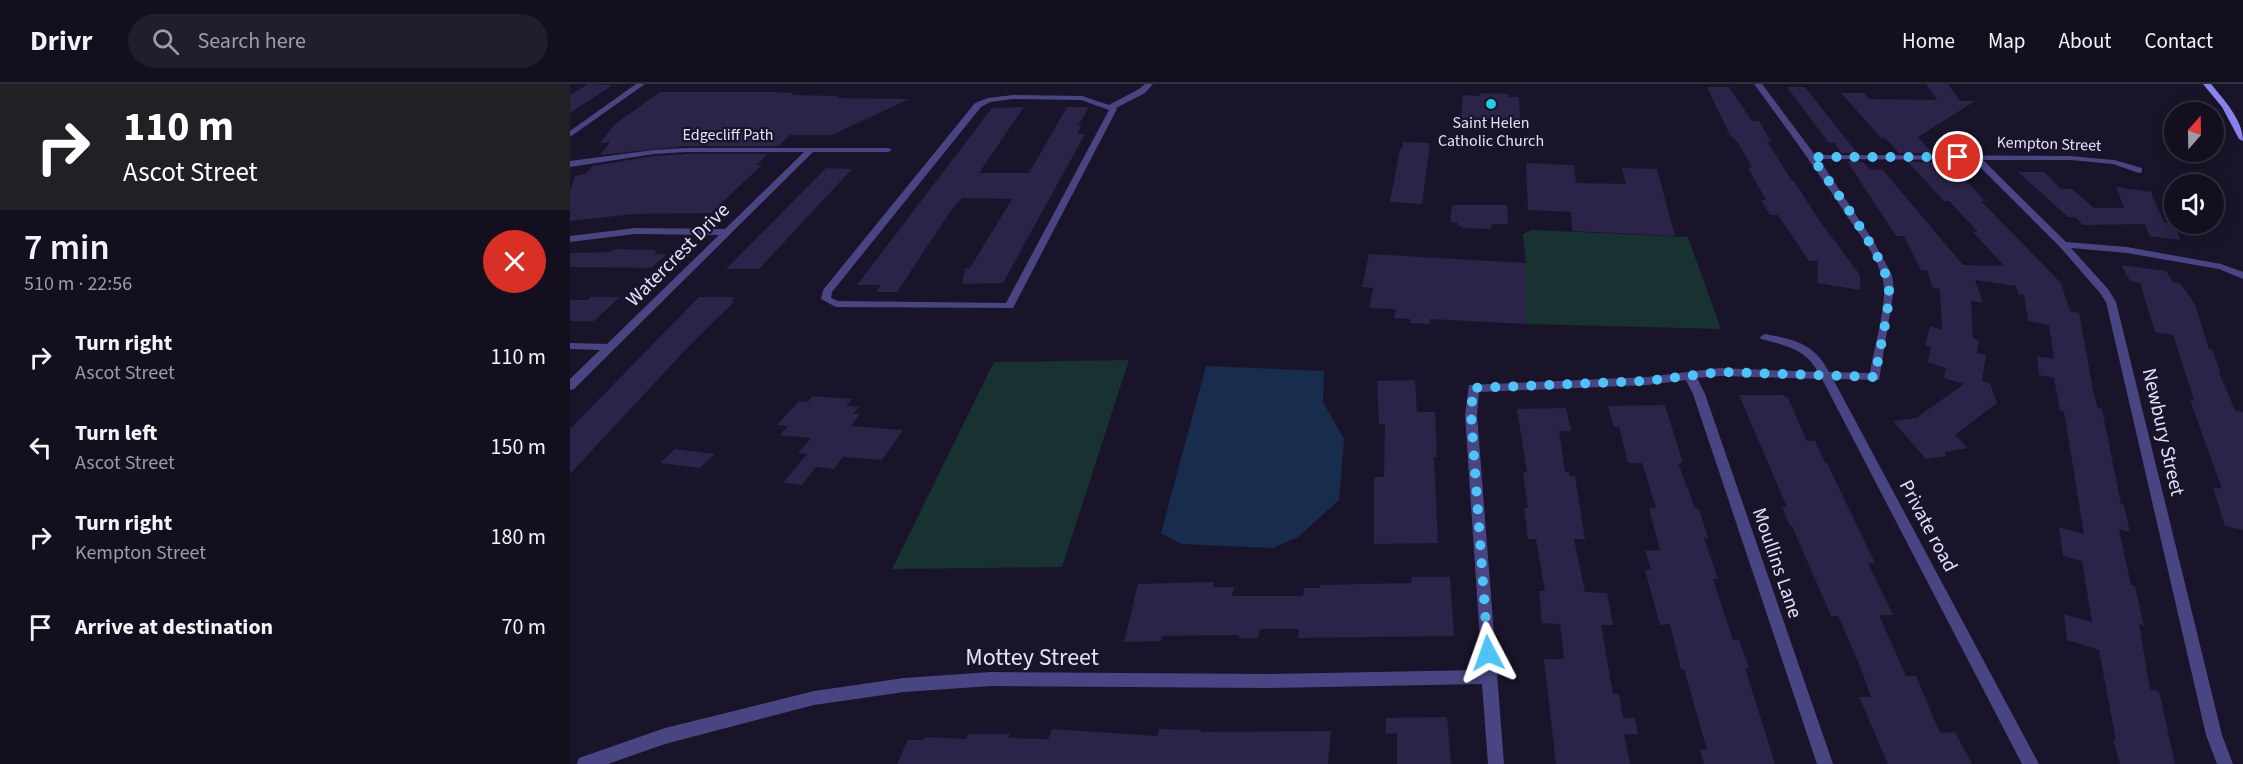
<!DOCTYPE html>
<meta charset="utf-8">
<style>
body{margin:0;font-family:"Source Sans 3",sans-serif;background:#201d2c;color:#f1f3f6;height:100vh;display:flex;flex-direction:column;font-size:22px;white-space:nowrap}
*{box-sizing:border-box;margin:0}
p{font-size:20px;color:#9d9ca4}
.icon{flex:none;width:33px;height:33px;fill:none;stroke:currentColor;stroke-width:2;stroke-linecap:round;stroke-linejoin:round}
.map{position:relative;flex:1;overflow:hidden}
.drawer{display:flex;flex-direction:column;background:#130f1f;width:570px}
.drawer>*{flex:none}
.hud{background:#202124;color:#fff;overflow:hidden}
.needle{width:39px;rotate:20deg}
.controls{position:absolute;left:1594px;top:18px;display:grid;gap:12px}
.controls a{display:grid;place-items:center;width:60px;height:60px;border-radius:50%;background:#130f1f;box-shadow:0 3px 15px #0003,0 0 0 2px #322f3d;font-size:30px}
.pin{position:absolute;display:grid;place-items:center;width:51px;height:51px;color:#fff;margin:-26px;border:3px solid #fff;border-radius:50%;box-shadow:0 2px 6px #0007}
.me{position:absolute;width:66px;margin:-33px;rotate:356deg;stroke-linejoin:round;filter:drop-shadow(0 0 4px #0008)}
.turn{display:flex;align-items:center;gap:21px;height:126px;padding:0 24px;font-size:27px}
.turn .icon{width:78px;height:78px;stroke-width:2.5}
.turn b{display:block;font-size:42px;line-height:51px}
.round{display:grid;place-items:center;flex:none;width:63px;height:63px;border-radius:32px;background:#201d2c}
.overview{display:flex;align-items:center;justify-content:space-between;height:102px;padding:0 24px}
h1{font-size:36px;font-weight:600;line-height:45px}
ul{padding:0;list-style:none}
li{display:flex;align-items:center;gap:18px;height:90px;padding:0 24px}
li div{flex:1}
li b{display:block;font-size:22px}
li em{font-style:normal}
header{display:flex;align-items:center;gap:36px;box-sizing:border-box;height:84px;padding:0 30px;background:#130f1f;border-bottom:2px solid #322f3d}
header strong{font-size:28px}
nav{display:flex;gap:33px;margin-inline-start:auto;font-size:21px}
.search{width:420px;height:54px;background:#201d2c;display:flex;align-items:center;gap:15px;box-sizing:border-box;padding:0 21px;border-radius:33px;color:#9d9ca4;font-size:22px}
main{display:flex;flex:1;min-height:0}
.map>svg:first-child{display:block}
.green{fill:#183232}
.water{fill:#182c4e}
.building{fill:#2b2348}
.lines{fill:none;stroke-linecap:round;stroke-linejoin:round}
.street{fill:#494582;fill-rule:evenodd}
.secondary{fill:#8983f0;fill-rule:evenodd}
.route{stroke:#4fc3f7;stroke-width:10;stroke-dasharray:0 18}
.poi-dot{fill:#23cbe4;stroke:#191429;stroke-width:2}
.labels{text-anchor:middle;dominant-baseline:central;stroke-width:4.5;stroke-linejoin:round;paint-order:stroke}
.far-poi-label{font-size:16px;fill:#e4e0fb;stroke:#191429}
.far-street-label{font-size:16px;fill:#e4e0fb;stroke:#191429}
.street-label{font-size:20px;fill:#e4e0fb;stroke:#191429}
.near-street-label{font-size:24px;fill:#e4e0fb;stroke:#191429}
</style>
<header>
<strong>Drivr</strong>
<div class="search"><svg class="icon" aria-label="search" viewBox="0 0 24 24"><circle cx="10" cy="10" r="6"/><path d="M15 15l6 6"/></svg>Search here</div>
<nav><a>Home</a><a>Map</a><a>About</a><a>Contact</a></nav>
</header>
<main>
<section class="drawer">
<div class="hud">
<div class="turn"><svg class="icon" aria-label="right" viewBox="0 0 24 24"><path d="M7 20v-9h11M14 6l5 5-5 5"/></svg><div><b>110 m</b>Ascot Street</div></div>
</div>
<div class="overview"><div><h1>7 min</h1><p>510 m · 22:56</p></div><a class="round" style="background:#d93025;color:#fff"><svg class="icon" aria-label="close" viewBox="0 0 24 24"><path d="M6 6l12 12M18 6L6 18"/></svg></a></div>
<ul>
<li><svg class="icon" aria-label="right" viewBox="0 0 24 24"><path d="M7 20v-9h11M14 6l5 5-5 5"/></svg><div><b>Turn right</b><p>Ascot Street</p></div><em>110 m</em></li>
<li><svg class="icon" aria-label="left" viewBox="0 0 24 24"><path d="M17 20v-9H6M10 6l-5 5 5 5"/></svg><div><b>Turn left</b><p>Ascot Street</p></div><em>150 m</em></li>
<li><svg class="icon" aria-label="right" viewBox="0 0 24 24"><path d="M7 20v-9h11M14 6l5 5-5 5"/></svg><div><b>Turn right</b><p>Kempton Street</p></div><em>180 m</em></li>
<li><svg class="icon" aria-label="arrive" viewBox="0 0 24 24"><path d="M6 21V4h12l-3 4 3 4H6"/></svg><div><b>Arrive at destination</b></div><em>70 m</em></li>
</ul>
</section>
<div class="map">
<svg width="1673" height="680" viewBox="0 0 1673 680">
<rect width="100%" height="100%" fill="#191429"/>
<path class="green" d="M962 146 1118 153 1151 245 956 240V179L953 150Z
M559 276 492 483 322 485 424 278Z"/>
<path class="water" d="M636 282 754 287 753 318 774 355 769 416 728 453 703 464 611 460 591 449Z"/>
<path class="building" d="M18 0 43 1 0 29V11Z
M1356 0H1378L1390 17H1405L1348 53 1362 69H1329L1314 53 1312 55 1271 9H1294L1299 15 1367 16Z
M1137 3H1159L1182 37H1189L1201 57H1197L1222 97H1224L1249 136 1290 191V206L1247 199 1248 177H1239L1208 131H1200L1191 116H1196L1178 84 1182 83 1168 59 1160 51Z
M1217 3H1235L1287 69H1271L1265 59H1259Z
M90 8H205L223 9 221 11 269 12 266 14 339 15 262 51H220L208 62H116L30 71 40 58 30 59 44 41Z
M910 9 938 10V13H949L950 36 891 34 893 11 910 12Z
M454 23 409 89H459L497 23H519L508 42H511L507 50H515L433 199 392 200 395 184H400L442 115 392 114 382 125 327 208H306L311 201H287L422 24Z
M833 58 860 59 852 120 820 118 830 65H832Z
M116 70H198L186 81H192L141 129 64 130 0 137V106L5 92 16 90 22 82 84 72Z
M1277 77 1293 78 1300 85 1313 86 1393 181 1434 182 1403 148H1408L1379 117H1374L1338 78H1370L1382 91H1391L1415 117H1411L1491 199 1500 227 1509 229 1524 311 1528 324 1532 325 1551 420 1554 421 1560 448 1549 445 1561 501 1565 502 1574 542 1569 540 1580 605 1589 607 1605 680H1550L1543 656 1546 657 1529 566 1497 556 1494 530 1522 538 1512 477 1493 472 1489 443 1514 450 1494 328 1490 327 1484 294 1469 291 1467 272 1484 275 1479 241 1458 237 1454 211 1448 210 1446 202 1405 196 1413 219 1401 217 1403 254 1409 256 1407 269 1416 271 1412 297 1420 299 1427 319 1385 351 1398 364 1375 368 1376 372 1356 375 1323 337 1346 334 1394 300 1374 294 1376 284 1358 278 1361 263 1355 262 1360 242 1372 246 1370 205 1362 203 1357 186H1351L1334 152H1326Z
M956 79 1004 81 1006 99 1056 100 1052 84 1087 85 1105 152 1002 147 1001 128 958 126Z
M256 84 282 85 189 185H156Z
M1448 88H1474L1491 105H1502L1524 124H1554L1546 103 1581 108 1594 138 1605 140 1610 156 1579 152 1575 140 1513 141 1505 133H1498Z
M882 121H937L938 140H922L921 145 894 144 887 141 888 139 880 138Z
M45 165 88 166 84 170H97L81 184 0 183V169L39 168Z
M799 170 956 179V240L860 235V240L840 239V235L824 234 826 225 799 224 803 204 792 203Z
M1551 181 1596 187 1603 198 1610 199 1625 220 1639 265H1642L1650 287 1648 286 1665 326 1673 328V446L1655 442 1643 403 1652 405 1620 316H1624L1603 251 1585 248 1570 199 1560 197Z
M21 213H50L24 237H0V216H18Z
M129 213H164L161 218H164L118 263 0 390V345Z
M845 296 847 328H865L867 373H864L868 459 804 460V393H814L815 340H809L807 297Z
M1169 311H1213L1218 314 1237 357H1245L1255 379H1257L1305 479H1298L1323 531H1309L1336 592H1346L1370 649 1385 648 1402 680H1318L1289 613H1301L1290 582 1268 532H1261L1222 442H1220L1212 423H1217Z
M243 312 282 315 276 322 289 323 283 330H290L281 342 333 346 312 376 273 373 264 385 246 383 232 401 213 399 237 370 228 369 241 354 210 351 218 342 207 341 229 317 238 318Z
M1095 321 1113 379H1108L1125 424 1129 425 1138 454H1134L1148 495H1143L1163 556H1169L1179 584H1175L1205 680H1134L1130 666H1137L1114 585H1111L1100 540 1090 541 1075 486 1081 485 1075 467 1090 466 1079 424H1086L1072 379H1058L1049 343H1044L1038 322Z
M996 324 1001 347H989L995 388H999L1000 392H1005L1015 455H1004L1015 508 1037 509 1043 541H1031L1043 610H1049L1053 634H1065L1068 650H1054L1060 680H986L974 575H994L990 540 972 539 969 507H975L966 455H958L954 424H958L953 389 957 388 947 325Z
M105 365 145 370 130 384 90 379Z
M841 493H880L884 552 728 554 729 545H690L688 554H669V551L592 552 591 557 554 558 568 500 644 498 643 503H664L662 512H733L734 504H750V501L842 499Z
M877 633 881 680H827V649L816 650V634Z
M482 645 587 652 589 645 631 646V648L761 647 758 680H327L338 656H353L356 653 396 655 398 650H440L438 654 478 655Z"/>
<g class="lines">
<path class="street" d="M66 0H75L0 53V47Z
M575 0H583L575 9 546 24 547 25 443 224 266 223 251 215 253 206 405 19 418 14 443 11 512 12 539 21 569 5ZM443 15 511 16 539 26 436 219 268 217 261 214 262 208 411 23 420 18Z
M1184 0H1192L1245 71 1500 72 1544 76 1572 84V88L1569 89 1543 80 1500 76H1413L1496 158 1557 163 1651 180 1673 188V195L1649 185 1557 169 1501 164 1538 205 1546 218 1652 651 1663 680H1647L1636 651 1536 218 1530 209 1490 163 1403 76 1249 75 1304 158 1322 191 1324 205 1309 296 1263 295 1469 680H1452L1252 295 1150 292 1127 294 1135 310 1263 680H1247L1123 310 1116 296 1077 301 909 308 907 331 934 680H918L912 600 699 604 421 602 334 608 244 621 95 660 38 680H7L9 674 95 644 244 607 334 594 421 588 699 590 912 586 895 331 899 301 1077 293 1150 284 1248 288C1236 265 1214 261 1191 255L1190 253 1195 250C1224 255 1245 260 1259 288L1300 289C1304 264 1315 228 1314 203 1312 179 1292 154 1279 135 1249 89 1217 45 1184 0Z
M116 64H318L322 66 318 68H243L4 305 0 306V295L30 266 0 265V259L37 260 149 151 65 150 0 158V152L65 144 155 145 234 68H116L84 70 0 83V77L84 66Z"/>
<path class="secondary" d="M1633 0H1641C1654 16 1673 36 1673 57L1669 55 1652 23Z"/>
</g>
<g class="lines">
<path class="route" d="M918 569 901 330 903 304 1077 297 1150 288 1305 293C1309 267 1319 230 1319 206 1319 177 1260 100 1242 73H1388"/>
</g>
<circle class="poi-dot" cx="921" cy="20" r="6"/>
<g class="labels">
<g class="far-poi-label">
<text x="921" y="39">Saint Helen<tspan x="921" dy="18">Catholic Church</tspan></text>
</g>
<g class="far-street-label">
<text x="158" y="51">Edgecliff Path</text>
<text transform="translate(1479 60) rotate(2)">Kempton Street</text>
</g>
<g class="street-label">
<text transform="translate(108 171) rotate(-45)">Watercrest Drive</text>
<text transform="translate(1593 348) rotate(77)">Newbury Street</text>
<text transform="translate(1358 442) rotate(62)">Private road</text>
<text transform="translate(1207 479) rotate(71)">Moullins Lane</text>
</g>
<g class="near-street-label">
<text x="462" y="573">Mottey Street</text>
</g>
</g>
</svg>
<div class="controls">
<a><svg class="needle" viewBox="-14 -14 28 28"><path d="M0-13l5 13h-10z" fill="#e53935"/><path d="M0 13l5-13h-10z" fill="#9d9ca4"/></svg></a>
<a><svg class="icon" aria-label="sound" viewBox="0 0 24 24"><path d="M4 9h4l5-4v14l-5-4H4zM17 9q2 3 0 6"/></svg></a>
</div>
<div class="pin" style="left:1388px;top:73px;background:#d93025"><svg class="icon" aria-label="arrive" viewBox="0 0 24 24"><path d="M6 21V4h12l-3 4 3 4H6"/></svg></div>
<svg class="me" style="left:918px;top:569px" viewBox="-20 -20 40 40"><path d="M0-17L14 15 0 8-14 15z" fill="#4fc3f7" stroke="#fff" stroke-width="4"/></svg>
</div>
</main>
